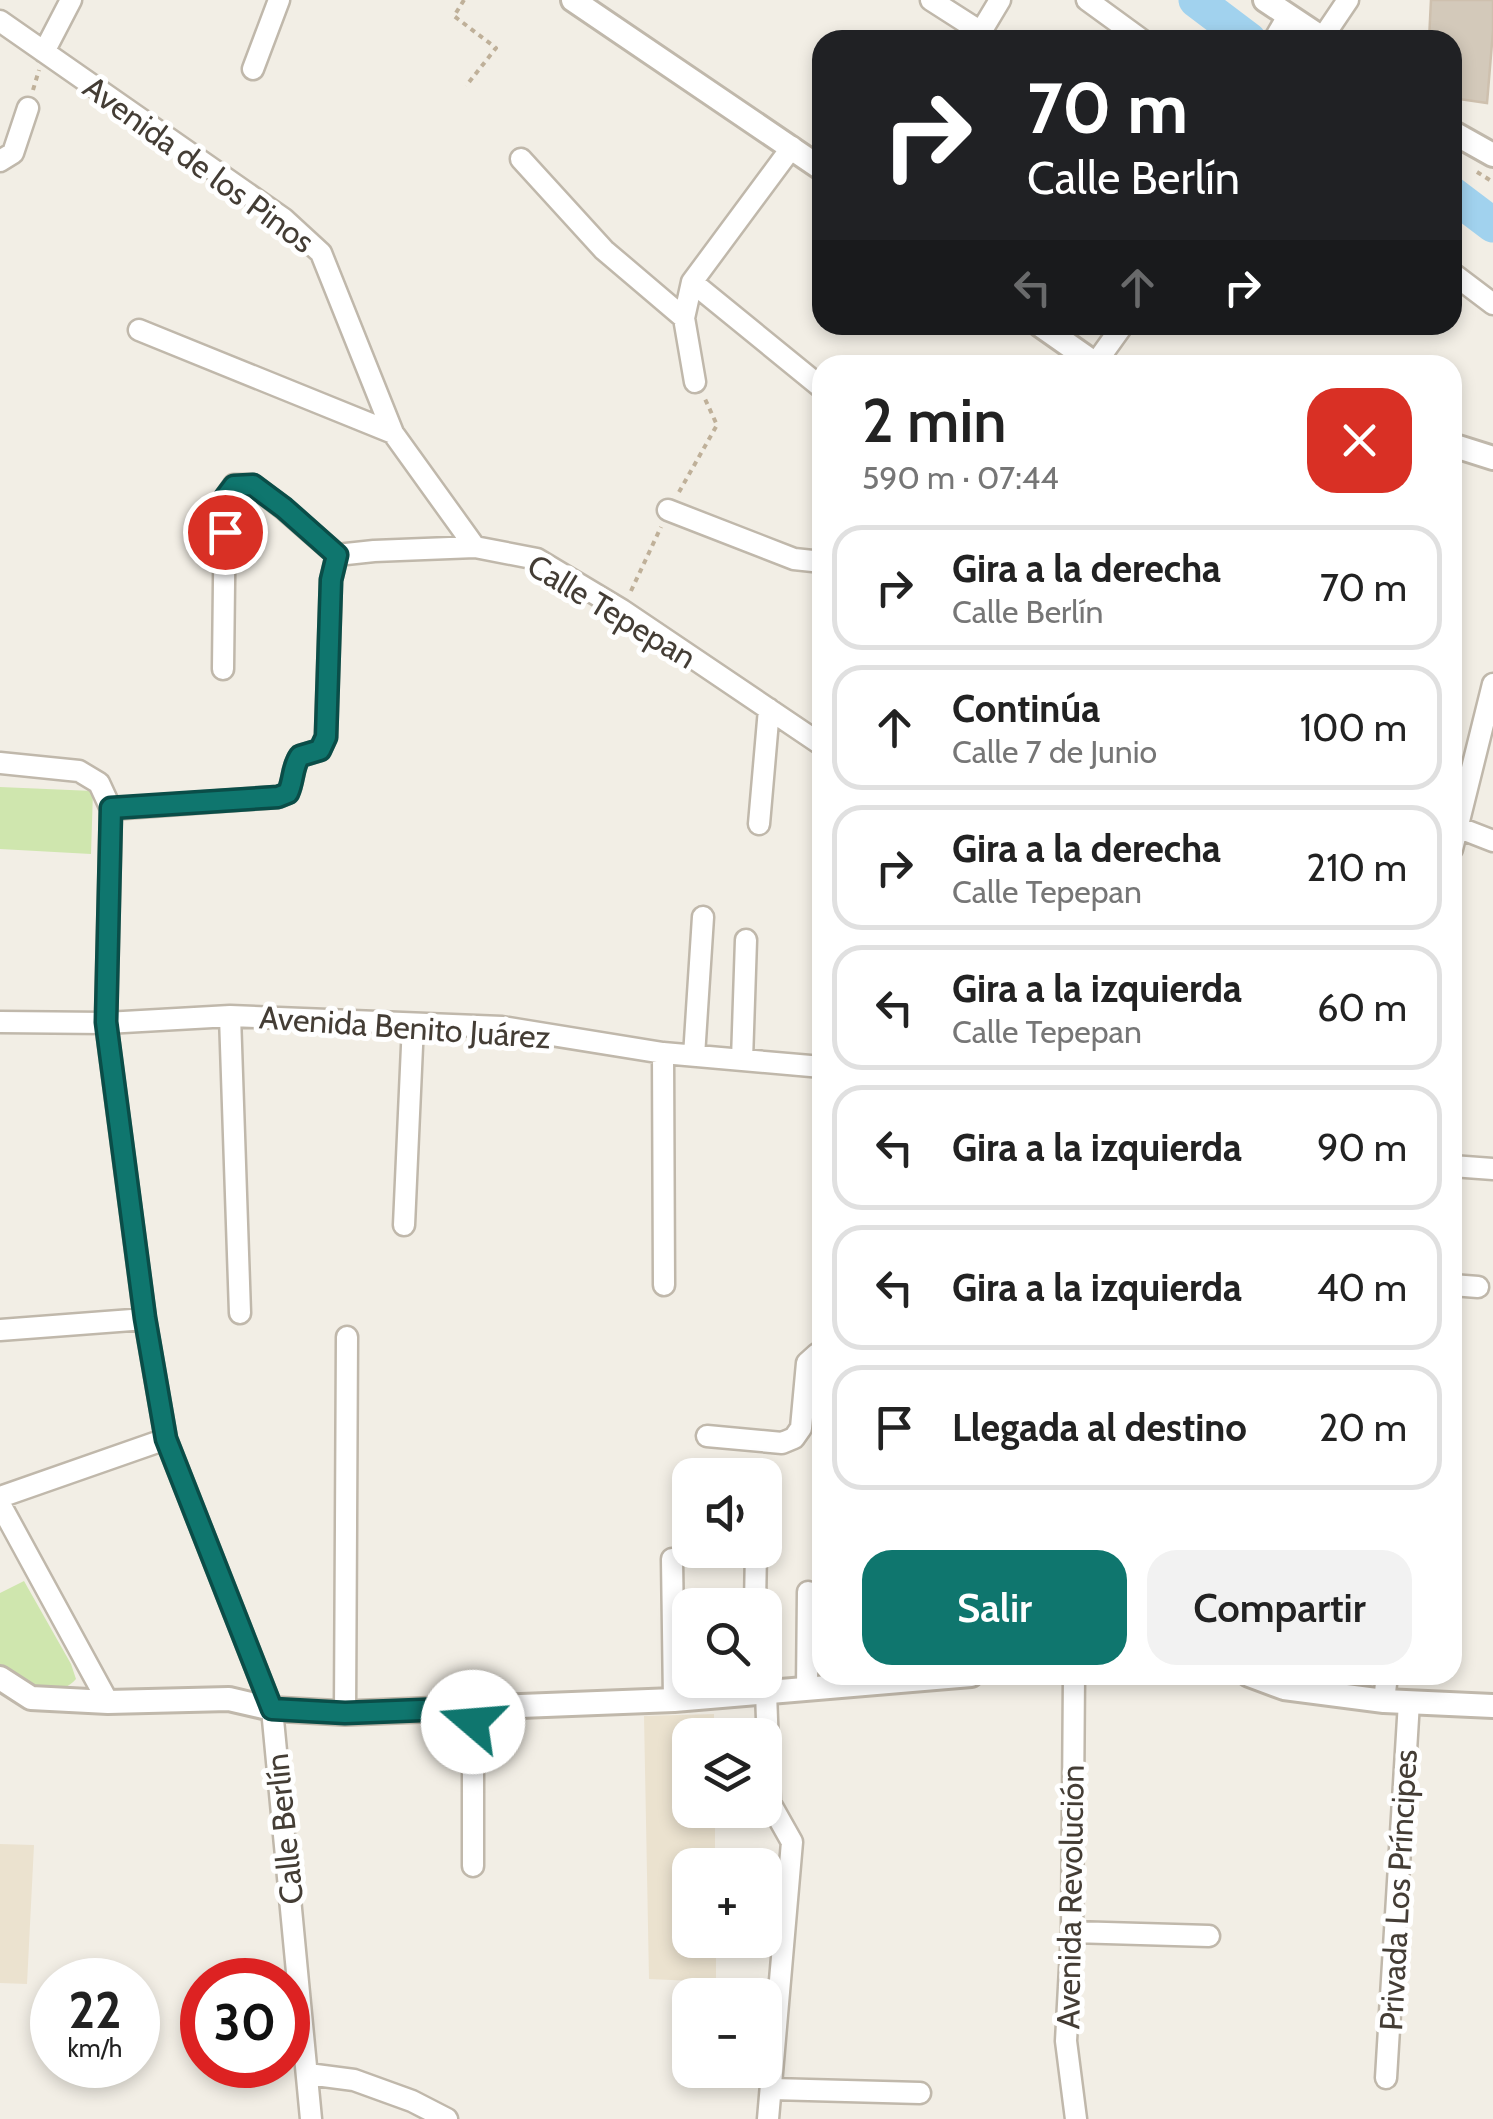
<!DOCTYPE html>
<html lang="es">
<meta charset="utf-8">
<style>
body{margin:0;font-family:Cabin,sans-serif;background:#f2f2f2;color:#222;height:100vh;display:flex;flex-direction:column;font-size:38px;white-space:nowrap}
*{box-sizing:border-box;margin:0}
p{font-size:32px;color:#767676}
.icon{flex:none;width:55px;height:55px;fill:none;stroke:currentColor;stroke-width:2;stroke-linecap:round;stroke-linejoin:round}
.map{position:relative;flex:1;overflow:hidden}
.panel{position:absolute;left:812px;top:355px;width:650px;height:1330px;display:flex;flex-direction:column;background:#fff;border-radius:30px;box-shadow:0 5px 15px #0003}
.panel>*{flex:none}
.top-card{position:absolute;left:812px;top:30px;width:650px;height:305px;border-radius:30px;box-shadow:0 5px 15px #0003;background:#202124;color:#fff;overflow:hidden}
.buttons{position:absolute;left:672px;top:1458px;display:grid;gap:20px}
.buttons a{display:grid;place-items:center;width:110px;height:110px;border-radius:20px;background:#fff;box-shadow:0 5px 15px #0003;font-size:50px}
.speed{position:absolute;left:30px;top:1958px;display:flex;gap:20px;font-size:50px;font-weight:700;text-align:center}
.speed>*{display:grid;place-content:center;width:130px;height:130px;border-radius:50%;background:#fff;box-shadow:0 5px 15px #0003;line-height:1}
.speed small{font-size:25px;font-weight:400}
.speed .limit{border:15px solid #d22;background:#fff;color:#111}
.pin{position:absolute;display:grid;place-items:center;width:85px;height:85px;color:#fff;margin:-42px;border:5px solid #fff;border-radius:50%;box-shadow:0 2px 10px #0007}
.me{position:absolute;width:110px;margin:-55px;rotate:288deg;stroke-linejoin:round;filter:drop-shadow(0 0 8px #0008)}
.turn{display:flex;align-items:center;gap:35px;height:210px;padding:0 50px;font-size:45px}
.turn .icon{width:130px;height:130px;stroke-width:2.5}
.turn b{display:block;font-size:70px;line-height:85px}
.lanes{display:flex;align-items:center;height:95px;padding:0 50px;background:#0003;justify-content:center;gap:50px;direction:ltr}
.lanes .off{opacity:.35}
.round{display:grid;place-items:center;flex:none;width:105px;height:105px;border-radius:30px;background:#f2f2f2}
.overview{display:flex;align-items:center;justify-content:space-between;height:170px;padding:0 50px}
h1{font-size:60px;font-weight:600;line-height:75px}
.button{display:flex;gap:20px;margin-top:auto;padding:20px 50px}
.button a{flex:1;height:115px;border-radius:30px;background:#0f766e;color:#fff;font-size:40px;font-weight:600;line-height:115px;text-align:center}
.button a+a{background:#f2f2f2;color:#222}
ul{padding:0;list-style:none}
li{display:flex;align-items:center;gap:30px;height:125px;margin:0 20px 15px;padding:0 30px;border:5px solid #e0e0e0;border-radius:30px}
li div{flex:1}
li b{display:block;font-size:38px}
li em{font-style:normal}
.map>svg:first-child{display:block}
.education{fill:#ebe2cf}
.green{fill:#cfe6ae}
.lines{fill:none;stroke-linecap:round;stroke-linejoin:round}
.river{stroke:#a1d2ee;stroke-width:35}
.building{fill:#d3c9ba;stroke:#cec0ae;stroke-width:2.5}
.minor-casing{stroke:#c0b8ab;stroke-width:25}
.tertiary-casing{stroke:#c0b8ab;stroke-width:28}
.path{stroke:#bfb099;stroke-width:4;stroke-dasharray:5 5;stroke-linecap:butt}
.minor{stroke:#fff;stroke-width:20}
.tertiary{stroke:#fff;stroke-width:22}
.route-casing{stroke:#0a4d48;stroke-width:25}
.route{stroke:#0f766e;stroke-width:18}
.labels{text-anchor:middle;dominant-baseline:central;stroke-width:10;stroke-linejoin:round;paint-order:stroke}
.street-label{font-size:32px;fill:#443d35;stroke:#fff}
</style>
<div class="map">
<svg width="1493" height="2119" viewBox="0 0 1493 2119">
<rect width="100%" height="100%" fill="#f2eee5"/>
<path class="education" d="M714 1714V1735H690V1810H715V1865H690V1940H716V1982L649 1979 644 1716Z
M0 1844 34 1845 27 1984 0 1983Z"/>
<path class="green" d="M0 787 93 791 91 854 0 849Z
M24 1581 71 1664 76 1679C66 1692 44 1692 29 1685 19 1681 9 1672 0 1666V1593Z"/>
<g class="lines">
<path class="river" d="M1196 0 1249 40
M1452 194 1493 225"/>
</g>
<path class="building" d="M1431 0H1493V31L1487 103 1452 98V40H1429Z"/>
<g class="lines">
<g class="minor-casing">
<path id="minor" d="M931 0 981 32
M1087 0 1142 40
M0 21 284 219 321 253 393 433 475 547
M976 40 1000 0
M1274 40 1288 16
M1321 40 1348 0
M44 52 71 0
M253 69 279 0
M521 159 604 250 684 318
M0 161 13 153 28 108
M1452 273 1493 304
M692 282 822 388
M139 330 393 433
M1095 364 1123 325
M695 382 684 318 692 282 792 147
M668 510 794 559 822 562
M337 555 374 551 475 547 537 559 622 610 822 745
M223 669 225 498 234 485H253L283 508 337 555
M0 763 79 771 99 783 111 809 106 1023 145 1319 166 1439 272 1709 311 2119
M111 809 278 797 288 793C294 780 292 767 300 756L320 750 326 737 331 580 337 555
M759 824 769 709
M1457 827 1493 841
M1452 849 1493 684
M230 1016 240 1313
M0 1022 106 1023 230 1016 502 1027 663 1053 822 1067
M663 1053 664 1285
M694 1056 703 917
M742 1060 746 940
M1452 1166 1493 1169
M404 1225 413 1024
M1452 1285 1478 1287
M0 1330 145 1319
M707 1436 782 1443 794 1438 801 1428 807 1363 817 1354 822 1353
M0 1497 166 1439
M0 1504 108 1702
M672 1559 674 1700
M755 1605 756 1550
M1074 1675 1072 1932 1066 2041 1076 2119
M807 1689 808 1592
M766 1692 770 1803 792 1842 768 2119
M1384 1701 1387 1675
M473 1708V1866
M345 1713 347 1337
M1072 1932 1209 1936
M308 2074 354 2080 412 2101 447 2119
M1386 2078 1409 1702
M772 2089 920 2093"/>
</g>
<g class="tertiary-casing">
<path id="tertiary" d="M573 0 822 169
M1265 0 1325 40
M1452 132 1493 155
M1040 325 1097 365
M1452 445 1493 458
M1249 1675 1284 1688 1384 1701 1493 1706
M0 1678 31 1698 108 1702 229 1699 272 1709 345 1713 674 1700 971 1675"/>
</g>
<path class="path" d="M464 0 454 16 496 48 466 86
M33 90 39 70
M1477 172 1493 182
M679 492 717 425 705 399
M631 591 661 527"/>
<use href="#minor" class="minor"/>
<use href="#tertiary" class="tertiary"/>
</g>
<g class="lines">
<g class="route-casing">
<path id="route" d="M225 532V498L234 486 253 485 284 508 337 555 331 580 326 737 320 750 300 756C292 767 294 780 288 793L278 797 111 808 106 1022 145 1318 166 1439 272 1709 345 1713 473 1708V1722"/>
</g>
<use href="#route" class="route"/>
</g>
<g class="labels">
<g class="street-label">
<text transform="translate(199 164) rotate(36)">Avenida de los Pinos</text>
<text transform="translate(612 611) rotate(31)">Calle Tepepan</text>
<text transform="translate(405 1027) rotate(4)">Avenida Benito Juárez</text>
<text transform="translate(284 1829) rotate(-96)">Calle Berlín</text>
<text transform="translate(1398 1890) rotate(-87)">Privada Los Príncipes</text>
<text transform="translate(1070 1897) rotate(-89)">Avenida Revolución</text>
</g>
</g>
</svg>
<div class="buttons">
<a><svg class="icon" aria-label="sound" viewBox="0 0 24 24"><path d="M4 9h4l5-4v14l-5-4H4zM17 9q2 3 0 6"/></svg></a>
<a><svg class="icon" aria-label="search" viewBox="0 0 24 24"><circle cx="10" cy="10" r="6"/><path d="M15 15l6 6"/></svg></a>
<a><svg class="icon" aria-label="layers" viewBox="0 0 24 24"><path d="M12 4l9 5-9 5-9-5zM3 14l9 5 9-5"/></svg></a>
<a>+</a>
<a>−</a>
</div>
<div class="speed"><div>22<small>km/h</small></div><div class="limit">30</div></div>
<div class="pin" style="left:225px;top:532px;background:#d93025"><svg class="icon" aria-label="arrive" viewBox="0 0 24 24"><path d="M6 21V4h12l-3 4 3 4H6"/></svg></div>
<svg class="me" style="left:473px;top:1722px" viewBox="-20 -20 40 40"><circle r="19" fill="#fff"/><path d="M0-13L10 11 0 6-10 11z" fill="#0f766e"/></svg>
<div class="top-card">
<div class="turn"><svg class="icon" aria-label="right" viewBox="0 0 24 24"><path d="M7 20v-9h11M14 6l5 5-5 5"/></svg><div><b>70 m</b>Calle Berlín</div></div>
<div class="lanes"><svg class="icon off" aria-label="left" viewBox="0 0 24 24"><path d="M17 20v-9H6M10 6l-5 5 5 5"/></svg><svg class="icon off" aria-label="ahead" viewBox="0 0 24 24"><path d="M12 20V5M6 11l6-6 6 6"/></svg><svg class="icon" aria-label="right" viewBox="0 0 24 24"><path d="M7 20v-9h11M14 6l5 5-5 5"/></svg></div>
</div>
<section class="panel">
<div class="overview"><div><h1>2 min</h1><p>590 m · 07:44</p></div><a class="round" style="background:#d93025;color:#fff"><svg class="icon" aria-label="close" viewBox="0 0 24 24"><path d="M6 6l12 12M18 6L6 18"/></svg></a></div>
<ul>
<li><svg class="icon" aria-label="right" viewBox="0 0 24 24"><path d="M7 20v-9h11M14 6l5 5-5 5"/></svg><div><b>Gira a la derecha</b><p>Calle Berlín</p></div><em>70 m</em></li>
<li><svg class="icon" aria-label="ahead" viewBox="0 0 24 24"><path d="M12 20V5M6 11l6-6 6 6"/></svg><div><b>Continúa</b><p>Calle 7 de Junio</p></div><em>100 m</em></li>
<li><svg class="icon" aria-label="right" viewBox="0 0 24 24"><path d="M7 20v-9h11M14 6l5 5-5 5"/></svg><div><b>Gira a la derecha</b><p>Calle Tepepan</p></div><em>210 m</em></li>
<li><svg class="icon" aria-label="left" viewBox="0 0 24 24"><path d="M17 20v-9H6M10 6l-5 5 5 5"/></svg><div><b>Gira a la izquierda</b><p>Calle Tepepan</p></div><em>60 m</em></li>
<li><svg class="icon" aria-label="left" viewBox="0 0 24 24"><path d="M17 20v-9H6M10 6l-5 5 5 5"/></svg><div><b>Gira a la izquierda</b></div><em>90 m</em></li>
<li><svg class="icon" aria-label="left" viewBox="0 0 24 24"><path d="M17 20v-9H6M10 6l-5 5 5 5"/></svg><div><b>Gira a la izquierda</b></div><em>40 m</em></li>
<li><svg class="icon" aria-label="arrive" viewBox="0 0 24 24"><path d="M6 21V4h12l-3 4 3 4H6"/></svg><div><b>Llegada al destino</b></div><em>20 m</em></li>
</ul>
<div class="button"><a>Salir</a><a>Compartir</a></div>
</section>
</div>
